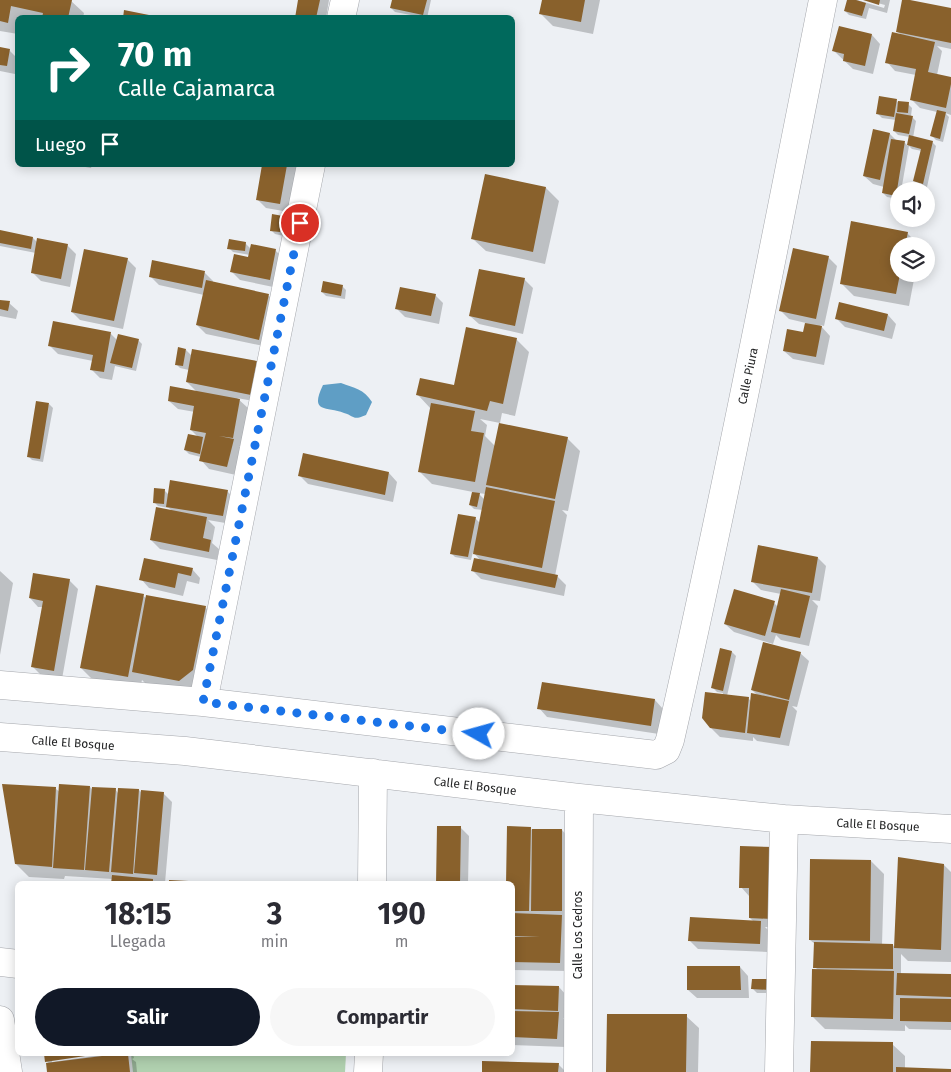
<!DOCTYPE html>
<html lang="es">
<style>
body{margin:0;font-family:"Fira Sans",sans-serif;background:#f7f7f7;color:#2b2b33;height:100vh;display:flex;flex-direction:column;font-size:19px;white-space:nowrap}
*{box-sizing:border-box;margin:0}
p{font-size:16px;color:#7c7c81}
.icon{flex:none;width:28px;height:28px;fill:none;stroke:currentColor;stroke-width:2;stroke-linecap:round;stroke-linejoin:round}
.map{position:relative;flex:1;overflow:hidden}
.sheet{position:absolute;left:15px;top:881px;width:500px;height:175px;display:flex;flex-direction:column;background:#fff;border-radius:8px;box-shadow:0 2px 12px #0003}
.sheet>*{flex:none}
.banner{position:absolute;left:15px;top:15px;width:500px;height:152px;border-radius:8px;box-shadow:0 2px 12px #0003;background:#00695c;color:#fff;overflow:hidden}
.fabs{position:absolute;left:890px;top:182px;display:grid;gap:10px}
.fabs a{display:grid;place-items:center;width:45px;height:45px;border-radius:50%;background:#fff;box-shadow:0 2px 12px #0003;font-size:25px}
.pin{position:absolute;display:grid;place-items:center;width:42px;height:42px;color:#fff;margin:-21px;border:2px solid #fff;border-radius:50%;box-shadow:0 1px 5px #0007}
.me{position:absolute;width:55px;margin:-28px;rotate:277deg;stroke-linejoin:round;filter:drop-shadow(0 0 4px #0008)}
.turn{display:flex;align-items:center;gap:18px;height:105px;padding:0 20px;font-size:22px}
.turn .icon{width:65px;height:65px;stroke-width:2.5}
.turn b{display:block;font-size:35px;line-height:42px}
.then{display:flex;align-items:center;height:48px;padding:0 20px;background:#0003;gap:10px;font-size:19px}
.eta{display:flex;justify-content:space-evenly;align-items:center;height:85px;text-align:center}
.eta b{font-size:30px;font-weight:700;line-height:35px}
.button{display:flex;gap:10px;margin-top:auto;padding:10px 20px}
.button a{flex:1;height:58px;border-radius:30px;background:#111827;color:#fff;font-size:20px;font-weight:700;line-height:58px;text-align:center}
.button a+a{background:#f7f7f7;color:#2b2b33}
.map>svg:first-child{display:block}
.green{fill:#b0d0af}
.water{fill:#5f9ec5}
.shadow{fill:#0003;fill-rule:evenodd}
.building{fill:#89612c}
.lines{fill:none;stroke-linecap:round;stroke-linejoin:round}
.minor-casing{stroke:#a5a7ac;stroke-width:29}
.minor{stroke:#fff;stroke-width:28}
.route{stroke:#1a73e8;stroke-width:9;stroke-dasharray:0 16.2}
.labels{text-anchor:middle;dominant-baseline:central;stroke-width:5;stroke-linejoin:round;paint-order:stroke}
.street-label{font-size:12px;fill:#232425;stroke:#fff}
</style>
<div class="map">
<svg width="951" height="1072" viewBox="0 0 951 1072">
<rect width="100%" height="100%" fill="#edf0f4"/>
<path class="green" d="M131 1054H346L345 1072H133Z"/>
<path class="water" d="M341 383C354 388 364 389 372 402L366 415C352 421 355 416 344 413 327 406 309 414 323 385Z"/>
<path class="shadow" d="M0 0H70L84 13 83 18H18V34L0 31Z
M299 0H329L326 18H296Z
M393 0H431L427 18 395 12 391 8Z
M543 0H600L593 34 553 26 540 13Z
M848 0H857L884 8 885 5 866 0H890L887 13 869 8 866 19 849 15 845 11Z
M951 9V49L937 46 942 51 937 75 951 78V115L945 113 949 117 943 142 936 140 932 136 937 112 920 108 911 99 916 75 895 71 887 62 902 36 898 32Z
M872 35 880 44 873 74 853 69 834 51Z
M0 49 9 50 18 59V66L17 65 15 74 0 71Z
M896 100 899 104H908L912 108 911 116 916 121 913 138 932 142 936 146 927 187 919 185 915 181 922 151 912 149 909 146 901 191H899V199L887 197 883 193 884 187 873 184 864 176 874 131 890 134 897 141 905 143 908 146 910 137 898 135 894 131 896 120 882 118 878 114Z
M74 165H92L91 168Z
M263 165H297L289 212 266 208 257 199Z
M486 175 546 188 559 201 545 264 486 251 473 239Z
M282 217 286 221 284 236 275 234 271 230Z
M0 231 33 238 38 243 67 245 76 254 70 287 41 281 32 272 36 253 0 246Z
M907 233 920 246H899V274H915L909 306 854 296 841 283Z
M245 243 251 249 275 250 284 259 278 288 240 280 232 272 249 259 250 255 233 252 229 248Z
M828 257 837 266 824 326 820 325 830 336 824 365 793 359 784 351 804 333 806 323 789 319 780 310Z
M127 259 136 268 123 329 80 320 72 312Z
M205 273 213 281V283L269 296 277 304 268 347 206 334 197 325 204 295 159 285 150 276Z
M524 279 533 288 523 334 479 324 470 316Z
M342 286 346 290 345 299 326 296 322 292Z
M435 295 443 303 439 324 405 317 397 309Z
M0 301 9 303 18 311 16 319 0 316Z
M888 315 896 324 892 339 845 327 836 318Z
M54 323 111 334 117 340H138L142 344 136 371 115 366 112 380 100 378 91 369 93 361 58 354 50 346Z
M516 339 529 352 515 416 502 413 500 423 480 419 487 425 485 436 495 446 567 438 580 451 568 511 562 510 567 515 555 576H557L566 585 564 596 481 579 473 571 481 561 473 552 471 560 455 557 451 553 475 518 480 523 483 510 474 509 470 505 473 492 432 484 419 471 431 409 418 395 455 387ZM478 493 486 494 485 500Z
M186 350 192 356 256 362 265 371 259 402 237 398 248 408 241 446H239L242 449 236 475 209 469 201 460V457L189 454 185 450 199 438 191 430 195 412 178 409 169 401 198 393 187 382 189 370 180 368 176 364Z
M49 404 53 408 43 462 32 460 28 456Z
M304 455 389 473 397 482 393 502 308 484 300 476Z
M165 491 169 495 227 491 236 500 231 524 208 520 215 527 212 543 219 549 217 560 160 549 151 540 173 512 169 508 158 506 154 502Z
M818 558 826 566 820 601 812 600 818 606 809 646 781 640 776 635 773 644 734 632 725 624 774 603 778 607 781 594 761 590 752 581Z
M192 569 200 578 199 584 187 581 183 596 149 588 141 579Z
M0 571 13 583 0 655Z
M69 580 78 589 62 679 41 675 32 666 43 607H38L30 598Z
M143 596 146 598 205 607 218 620 193 693 146 684 142 680 140 689 94 681 81 668Z
M721 650 732 652 736 656 727 696 748 698 751 701 758 696 752 690 800 653 809 661 797 707 792 706 797 711 789 746 757 741 753 737V741L720 737 711 728 723 693 717 692 713 688Z
M655 700 663 709 659 734 547 717 539 708Z
M90 787 93 790 115 789 118 793 139 790 142 793H163L172 802 165 883 113 884V879L65 876 64 879 29 877 16 864 56 789 60 792Z
M460 827 469 836 468 884H437Z
M530 828 532 830H562L570 839V919H564L570 925 568 971 512 970V884Z
M742 847 780 927H765L769 931 768 952 698 949 689 940 754 922 750 918 749 896 741 887Z
M871 861 884 874 882 945H893L895 948 944 865 951 872V962L908 961 901 954V974L951 975V1030L909 1029 905 1025V1031L825 1029 812 1016 818 970 815 967V944L810 940Z
M740 967 748 976 749 998H697L688 990Z
M753 980 773 993H757L753 989Z
M512 986 559 987 567 996 566 1019 563 1018 567 1022 566 1047 512 1045Z
M686 1016 699 1028 698 1072H607Z
M892 1044 905 1056V1069L951 1070V1072H812Z
M45 1054H91L52 1059V1062L109 1054H133L134 1058 132 1059 136 1062 137 1072H49L50 1064 46 1061Z
M558 1064 566 1072H483Z"/>
<path class="building" d="M0 0H72L68 18H42L43 13 11 6 8 23 0 21Z
M298 0H320L316 18H295Z
M392 0H427L423 15 390 8Z
M542 0H585L581 22 539 14Z
M847 0H856L866 3 862 16 844 11Z
M863 0H880L879 5Z
M902 0H910L951 8V43L896 32Z
M124 10 159 17V18H123Z
M839 26 872 34 865 66 843 61 844 54 832 51Z
M892 32 935 42 928 72 951 77V84L946 108 910 100 916 69 885 63Z
M0 47 10 49 7 66 0 65Z
M879 96 897 99 894 117 876 114Z
M898 101 909 102 908 113 897 112Z
M937 110 946 112 940 139 930 136Z
M896 113 913 116 909 134 893 131Z
M873 129 890 133 880 180 863 176Z
M909 135 933 141 923 184 913 181 921 149 907 145Z
M891 139 905 141 896 196 882 193Z
M262 165H287L280 204 256 200Z
M485 174 546 187 533 252 471 239Z
M272 214 283 216 280 232 270 231Z
M851 221 908 232 905 246H899V274H900L896 294 840 284Z
M0 230 33 237 31 249 0 243Z
M37 238 68 244 61 279 31 273Z
M229 239 246 242 245 251 227 249Z
M251 244 276 249 270 280 230 272 234 254 248 257Z
M793 248 829 256 816 319 779 311Z
M84 249 128 258 114 321 71 312Z
M152 260 205 271 202 288 149 277Z
M479 269 525 278 515 326 469 316Z
M206 280 269 294 259 340 196 325Z
M323 281 343 285 341 296 321 292Z
M400 287 436 294 431 316 395 309Z
M0 300 10 301 8 311 0 309Z
M839 302 888 314 884 331 835 319Z
M53 321 111 332 104 372 90 370 93 355 48 346Z
M805 323 822 326 816 357 783 351 787 329 803 332Z
M466 327 517 338 503 404 490 401 487 411 416 395 420 378 454 385Z
M118 334 139 339 132 368 110 363Z
M178 347 186 349 183 366 175 365Z
M192 349 257 361 251 395 186 382Z
M170 386 240 399 233 438 219 436 234 439 227 467 199 461 206 433 190 430 194 406 168 401Z
M36 401 49 403 40 459 27 457Z
M431 403 475 411 471 431 484 433 475 482 418 472Z
M499 423 568 437 555 499 486 485Z
M188 434 203 437 200 454 184 450Z
M303 453 389 472 385 495 298 476Z
M170 480 228 490 223 516 166 507Z
M486 487 555 501 542 568 473 554Z
M154 488 165 489 164 504 153 503Z
M472 492 480 493 477 507 469 505Z
M156 507 207 517 203 538 211 540 209 552 150 540Z
M458 514 476 517 468 557 450 554Z
M758 545 818 557 812 593 751 582Z
M144 558 193 568 191 576 178 573 175 588 139 580Z
M474 558 558 575 555 588 471 571Z
M33 573 70 579 54 671 31 667 43 601 29 598Z
M96 585 144 594 128 677 80 668Z
M734 589 775 601 765 636 724 624Z
M781 589 810 596 800 638 771 632Z
M146 595 206 606 193 670 179 681 132 672Z
M763 642 801 652 789 700 751 690Z
M720 648 732 651 723 691 711 688Z
M542 682 655 699 651 726 537 709Z
M705 692 749 697 745 733 710 728 702 718Z
M751 693 789 701 780 738 747 733Z
M2 784 56 787 52 867 15 864Z
M59 784 90 786 84 870 53 868Z
M92 787 116 788 109 872 85 870Z
M118 788 139 789 133 874 111 872Z
M141 790 164 792 157 875 134 873Z
M437 826H461L460 884H436Z
M507 826 531 827 529 911H512V884H506Z
M532 829H562V911H531Z
M740 846 774 847 772 919 749 918V888H739Z
M898 857 944 864 941 950 894 948Z
M810 859 871 860 870 941 809 940Z
M112 875 153 879V884H111Z
M169 880 208 882V884H169Z
M512 913 562 915 560 963 512 962V937H540L512 936Z
M690 917 761 921 760 944 688 941Z
M814 942 893 944V969L813 968Z
M687 966H740L741 990H687Z
M812 969 894 971 893 1019 811 1017Z
M897 973 951 974V997L896 995Z
M752 979H770V990L751 989Z
M512 985 559 986 558 1011 512 1009Z
M900 998 951 999V1022L900 1021Z
M512 1011 559 1012 557 1039 512 1037Z
M607 1014H687L686 1072H606Z
M811 1041 893 1042V1072H810Z
M44 1054H92V1055L45 1062Z
M118 1054H128L130 1072H47L46 1063Z
M482 1061 559 1063 558 1072H482Z
M896 1067 951 1069V1072H896Z"/>
<g class="lines">
<g class="minor-casing">
<path id="minor" d="M341 18 345 0
M0 685 203 702 656 755 666 750 670 740C726 494 774 247 823 0
M203 702 311 165
M0 737 185 751 579 798 784 819 951 829
M372 884 373 773
M0 962 18 964
M0 1020 8 1072
M368 1072 369 1054
M578 1072 579 798
M779 1072 784 819"/>
</g>
<use href="#minor" class="minor"/>
</g>
<g class="lines">
<path class="route" d="M300 223 203 702 479 734"/>
</g>
<g class="labels">
<g class="street-label">
<text transform="translate(748 376) rotate(-78)">Calle Piura</text>
<text transform="translate(73 743) rotate(4)">Calle El Bosque</text>
<text transform="translate(475 786) rotate(7)">Calle El Bosque</text>
<text transform="translate(878 825) rotate(3)">Calle El Bosque</text>
<text transform="translate(578 935) rotate(-90)">Calle Los Cedros</text>
</g>
</g>
</svg>
<div class="fabs">
<a><svg class="icon" aria-label="sound" viewBox="0 0 24 24"><path d="M4 9h4l5-4v14l-5-4H4zM17 9q2 3 0 6"/></svg></a>
<a><svg class="icon" aria-label="layers" viewBox="0 0 24 24"><path d="M12 4l9 5-9 5-9-5zM3 14l9 5 9-5"/></svg></a>
</div>
<div class="pin" style="left:300px;top:223px;background:#d93025"><svg class="icon" aria-label="arrive" viewBox="0 0 24 24"><path d="M6 21V4h12l-3 4 3 4H6"/></svg></div>
<svg class="me" style="left:479px;top:734px" viewBox="-20 -20 40 40"><circle r="19" fill="#fff"/><path d="M0-13L10 11 0 6-10 11z" fill="#1a73e8"/></svg>
<div class="banner">
<div class="turn"><svg class="icon" aria-label="right" viewBox="0 0 24 24"><path d="M7 20v-9h11M14 6l5 5-5 5"/></svg><div><b>70 m</b>Calle Cajamarca</div></div>
<div class="then">Luego<svg class="icon" aria-label="arrive" viewBox="0 0 24 24"><path d="M6 21V4h12l-3 4 3 4H6"/></svg></div>
</div>
<section class="sheet">
<div class="eta">
<div><b>18:15</b><p>Llegada</p></div>
<div><b>3</b><p>min</p></div>
<div><b>190</b><p>m</p></div>
</div>
<div class="button"><a>Salir</a><a>Compartir</a></div>
</section>
</div>
